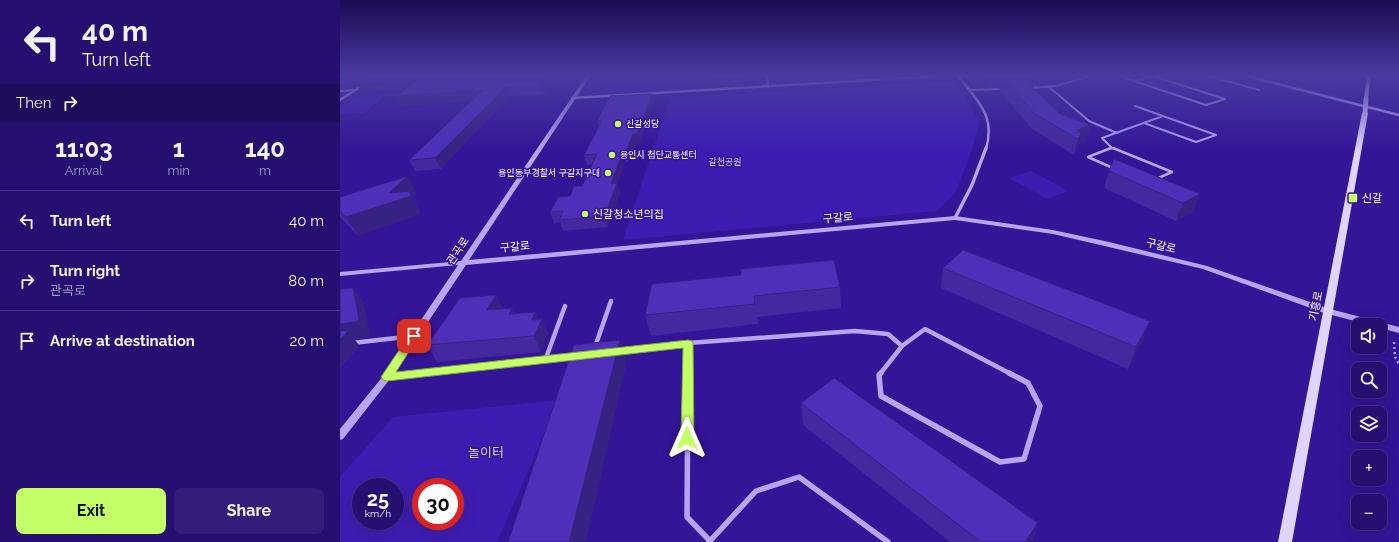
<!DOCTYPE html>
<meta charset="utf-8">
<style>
body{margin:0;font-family:Raleway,"Noto Sans KR",sans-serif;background:#331d79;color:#f1f3f6;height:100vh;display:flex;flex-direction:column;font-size:15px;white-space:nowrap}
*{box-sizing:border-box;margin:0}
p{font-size:13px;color:#a49cc3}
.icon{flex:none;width:22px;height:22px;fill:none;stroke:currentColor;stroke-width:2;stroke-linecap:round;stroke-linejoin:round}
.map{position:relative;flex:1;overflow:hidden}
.drawer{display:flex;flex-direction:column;background:#270f71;width:340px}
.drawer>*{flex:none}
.guide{background:#270f71;color:#f1f3f6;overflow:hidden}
.fabs{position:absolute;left:1011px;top:318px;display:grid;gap:8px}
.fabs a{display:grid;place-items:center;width:36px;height:36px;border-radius:8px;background:#270f71;box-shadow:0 4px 16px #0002,0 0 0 1px #432f84;font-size:20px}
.speed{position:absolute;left:12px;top:478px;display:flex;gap:8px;font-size:20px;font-weight:700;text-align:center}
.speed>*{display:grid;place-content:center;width:52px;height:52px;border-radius:50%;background:#270f71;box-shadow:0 4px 16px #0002,0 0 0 1px #432f84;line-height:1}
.speed small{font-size:10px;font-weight:400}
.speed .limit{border:6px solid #d22;background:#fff;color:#111}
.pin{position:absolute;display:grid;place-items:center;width:34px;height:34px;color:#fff;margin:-17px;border-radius:8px;box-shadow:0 2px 6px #0006}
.me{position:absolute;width:44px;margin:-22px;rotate:0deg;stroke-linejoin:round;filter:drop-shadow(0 0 3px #0008)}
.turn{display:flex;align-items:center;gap:14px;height:84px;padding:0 16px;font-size:18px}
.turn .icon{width:52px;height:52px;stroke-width:2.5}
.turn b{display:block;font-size:28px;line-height:34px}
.then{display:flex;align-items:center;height:38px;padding:0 16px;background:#0003;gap:8px;font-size:15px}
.eta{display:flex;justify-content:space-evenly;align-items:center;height:68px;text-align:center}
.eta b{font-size:24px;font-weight:700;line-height:28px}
.cta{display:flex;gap:8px;margin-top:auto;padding:8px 16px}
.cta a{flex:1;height:46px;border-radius:8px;background:#c4ff67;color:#111;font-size:16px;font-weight:700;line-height:46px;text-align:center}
.cta a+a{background:#331d79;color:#f1f3f6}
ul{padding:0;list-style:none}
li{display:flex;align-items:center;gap:12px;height:60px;padding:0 16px;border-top:1px solid #432f84}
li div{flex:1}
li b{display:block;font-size:15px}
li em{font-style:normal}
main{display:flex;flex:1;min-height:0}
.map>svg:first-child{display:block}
.green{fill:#3e1cb1;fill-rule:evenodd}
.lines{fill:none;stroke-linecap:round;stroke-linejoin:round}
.path{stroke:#b7a5f2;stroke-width:2.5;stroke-dasharray:2 3;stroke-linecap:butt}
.service-far1{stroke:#b7a5f2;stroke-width:2}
.service{stroke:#b7a5f2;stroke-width:2.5}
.minor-far3{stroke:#b7a5f2;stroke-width:2.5}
.minor-far2{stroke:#b7a5f2;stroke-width:3.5}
.minor-far1{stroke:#b7a5f2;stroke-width:4.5}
.minor{stroke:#b7a5f2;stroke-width:5.5}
.tertiary{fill:#b7a5f2;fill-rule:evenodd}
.secondary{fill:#ded4fc;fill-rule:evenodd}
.secondary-bridge{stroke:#ded4fc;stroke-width:5}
.wall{fill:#4428a0}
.shaded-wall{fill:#372182}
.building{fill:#4f2fba;stroke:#372182}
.route{fill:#c4ff67;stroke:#7fa643}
.poi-dot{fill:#c4ff67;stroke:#341497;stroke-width:1.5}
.labels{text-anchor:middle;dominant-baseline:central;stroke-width:3;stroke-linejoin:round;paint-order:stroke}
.far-poi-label{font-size:9px;fill:#fff;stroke:#341497;text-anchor:start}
.far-park-label{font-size:9px;fill:#d8cdfd;stroke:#341497}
.poi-label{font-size:11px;fill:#fff;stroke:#341497;text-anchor:start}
.street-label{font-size:11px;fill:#fff;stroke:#341497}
.near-park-label{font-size:13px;fill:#d8cdfd;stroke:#341497}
</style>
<main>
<section class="drawer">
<div class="guide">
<div class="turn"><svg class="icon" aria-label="left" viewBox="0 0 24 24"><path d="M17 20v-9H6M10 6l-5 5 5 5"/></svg><div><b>40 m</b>Turn left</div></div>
<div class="then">Then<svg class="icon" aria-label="right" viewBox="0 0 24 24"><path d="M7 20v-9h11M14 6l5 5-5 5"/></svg></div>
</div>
<div class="eta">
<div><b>11:03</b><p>Arrival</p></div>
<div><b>1</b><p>min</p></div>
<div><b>140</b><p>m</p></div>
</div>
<ul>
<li><svg class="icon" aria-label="left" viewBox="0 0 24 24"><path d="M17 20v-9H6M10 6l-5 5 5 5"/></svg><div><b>Turn left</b></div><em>40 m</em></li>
<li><svg class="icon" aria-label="right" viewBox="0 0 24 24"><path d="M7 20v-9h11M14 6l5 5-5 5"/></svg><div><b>Turn right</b><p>관곡로</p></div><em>80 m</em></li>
<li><svg class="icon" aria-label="arrive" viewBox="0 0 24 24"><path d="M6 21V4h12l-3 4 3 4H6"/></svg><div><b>Arrive at destination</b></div><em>20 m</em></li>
</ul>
<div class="cta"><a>Exit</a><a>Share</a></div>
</section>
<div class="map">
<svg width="1059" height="542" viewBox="0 0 1059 542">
<rect width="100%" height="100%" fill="#341497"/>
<path class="green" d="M265 75H341L337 90 254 94Z
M438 75H523L525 79 439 83Z
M613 81 625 96 639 122 633 147 616 192 597 211 283 240 330 98Z
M47 95 24 113 0 114V108L15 98Z
M691 171 729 191 707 199 669 178Z
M219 400 157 542H0V477L53 417ZM21 487H55V521H21ZM81 487H115V521H81Z"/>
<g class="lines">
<path class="path" d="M1054 342 1055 357 1059 364"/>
<path class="service-far1" d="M776 75 794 81
M865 75 919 90
M813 76 885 99 866 105 794 81Z
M708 86 749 121 777 133
M689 88 716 86 754 75
M629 90 663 89
M0 91 15 90
M795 106 876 135 856 142 804 123
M772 148 762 138 823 116
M769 149 772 148 775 149"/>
<path class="service" d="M771 148 748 157 807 183 832 172 773 148"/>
<path class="minor-far3" d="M427 75 428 87
M617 75C637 100 656 115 646 149
M902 75 1059 115
M232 98 614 75
M0 100 23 85"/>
<path class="minor-far2" d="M615 218 632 185 646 148"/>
<path class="minor-far1" d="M12 343 74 336
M562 346 585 329 671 374
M255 347 271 301
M278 351 348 343 515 331 548 334 562 346
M206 358 225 306
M74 374 235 355
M348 374V343
M540 374 562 346"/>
<path class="minor" d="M348 373 347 517 370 541
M541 373 539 375 541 396 660 462 684 459 700 406 688 383 669 373
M47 377 82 373
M369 542 416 491 459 477 548 542"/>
<path class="tertiary" d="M247 75H251L129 260 615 216 713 230 769 242 867 266 990 309 1059 327V333L1040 328V325H1030L984 313 863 269 713 234 615 220 126 265 50 379 3 439 0 440V429L44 375 118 265 0 276V272L121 261Z"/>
<path class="secondary" d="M1027 75H1031L1028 99 1026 100 1024 99Z
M1025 111 1028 113 952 542H938L1022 113Z"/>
<path class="secondary-bridge" d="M1025 113 1026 99"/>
</g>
<path class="wall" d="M218 75 204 95 170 96 101 169 75 171 69 160 132 101 62 106 66 89 21 92 17 84Z
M402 75V84L372 86 371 83 357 84 355 76Z
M642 75H719L718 78 689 84 720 114 750 125 746 141 739 144 738 150 734 155 689 127V125L659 91 660 86H655L650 84Z
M312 94 314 102 299 143 295 144 288 162H285L277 184 280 193 268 227 223 231 220 222 214 223 210 212 242 186 252 164 247 165 244 155 259 126 257 121Z
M769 171 860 194 853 212 836 221 764 188Z
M77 193 73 197 79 209 80 214 18 236 0 217V197Z
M603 268 810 321 802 342 788 369 601 288Z
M312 284 500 287 501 308 417 317 418 324 311 336 305 315Z
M172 308 175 314 195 312 198 319 209 334 201 352 97 362 87 345 163 309Z
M461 403 693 542H610L463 425Z"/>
<path class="shaded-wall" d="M77 75H92L75 88 21 92 17 84Z
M209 75H218L204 95 201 85Z
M371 75V83L357 84 355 76Z
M671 75H682L681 84 661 77 660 86H655L656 76Z
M689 75H719L718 78 688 84Z
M166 87 170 96 101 169 95 158Z
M143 90 147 100 62 106 57 96Z
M312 94 314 102 299 143 295 144 288 162 286 152 293 134Z
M750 125 746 141 739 144 738 150 734 155 738 139 737 130Z
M283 152 285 162 277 184 280 193 268 227 265 216 271 184Z
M68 176 77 193 73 197 79 209 80 214 18 236 6 217 49 193Z
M860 194 853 212 836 221 843 203Z
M13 288 24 303 30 335 27 338 15 340 20 346 0 369V324Z
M156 295 164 310H147Z
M172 308 180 324 169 314Z
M195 312 200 323 202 319 209 334 201 352 194 336 192 320Z
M810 321 802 342 788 369 796 347Z
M280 340 287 361 246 542H229Z
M698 523 693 542H685Z"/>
<path class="building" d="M30 75H77L71 80 17 84Z
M84 75H209L201 85 166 87 95 158 69 160 143 90 57 96Z
M371 75H401V76L371 77Z
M654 75H671L656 76Z
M661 77H681L720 114 750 125 737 130 741 134 738 139 692 112V110Z
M312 94 297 134H293L286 152H283L271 184 277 183 265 216 219 220 223 211 210 212 218 197 230 196 234 186H242L257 154 244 155 262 121H257L270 96Z
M774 159 860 194 843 203 769 171Z
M68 176 49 193 70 191 71 196 6 217 0 211V197Z
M623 250 810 321 796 347 603 268Z
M494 260 500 287 414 296 415 304 305 315 312 284 401 275V269Z
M13 288 19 319 16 322 0 324V289Z
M156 295 147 310 172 308 169 314 195 312 192 320 202 319 194 336 87 345 120 298Z
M9 330 0 340V331Z
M280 340 229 542H168L234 345Z
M494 378 698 523 685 542H641L461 403Z"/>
<linearGradient id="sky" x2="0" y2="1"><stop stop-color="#1d0b53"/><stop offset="0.5" stop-color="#4a3aa1"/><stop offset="1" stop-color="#4a3aa1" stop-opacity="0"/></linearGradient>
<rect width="1059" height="151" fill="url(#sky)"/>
<path class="route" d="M74 333 78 334 79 336 56 372 348 340 352 341 353 343 354 438 352 442 347 443 343 442 341 438 343 348 47 381 43 380 41 377 43 374 70 334Z"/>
<g class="poi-dot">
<circle cx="278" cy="124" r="4"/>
<circle cx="272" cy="155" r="4"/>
<circle cx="268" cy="173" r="4"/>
<rect x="1008" y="193" width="10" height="10" rx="2"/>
<circle cx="245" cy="214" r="4"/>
</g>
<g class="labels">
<g class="far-poi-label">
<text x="286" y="124">신갈성당</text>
<text x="280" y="155">용인시 첨단교통센터</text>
<text x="260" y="173" text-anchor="end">용인동부경찰서 구갈지구대</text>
</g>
<g class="far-park-label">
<text x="385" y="162">갈천공원</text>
</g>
<g class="poi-label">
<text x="1022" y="198">신갈</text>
<text x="253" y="214">신갈청소년의집</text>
</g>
<g class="street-label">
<text transform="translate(498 218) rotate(-5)">구갈로</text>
<text transform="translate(821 246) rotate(14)">구갈로</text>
<text transform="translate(175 247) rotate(-5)">구갈로</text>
<text transform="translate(118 251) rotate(-56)">관곡로</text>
<text transform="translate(976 306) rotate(-79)">기흥로</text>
</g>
<g class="near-park-label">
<text x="146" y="452">놀이터</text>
</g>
</g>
</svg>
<div class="fabs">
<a><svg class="icon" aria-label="sound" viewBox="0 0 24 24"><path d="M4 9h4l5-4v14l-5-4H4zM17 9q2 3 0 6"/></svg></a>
<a><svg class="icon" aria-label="search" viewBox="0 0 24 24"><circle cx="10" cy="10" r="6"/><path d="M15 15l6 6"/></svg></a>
<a><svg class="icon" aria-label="layers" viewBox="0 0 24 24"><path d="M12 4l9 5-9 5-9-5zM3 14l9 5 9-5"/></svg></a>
<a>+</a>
<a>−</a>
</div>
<div class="speed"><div>25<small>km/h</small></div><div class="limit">30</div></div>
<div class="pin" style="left:74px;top:336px;background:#d93025"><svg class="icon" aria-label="arrive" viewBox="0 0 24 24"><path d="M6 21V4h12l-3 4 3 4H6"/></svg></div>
<svg class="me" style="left:347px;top:438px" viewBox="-20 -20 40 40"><path d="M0-17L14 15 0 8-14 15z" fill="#c4ff67" stroke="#fff" stroke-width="4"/></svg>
</div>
</main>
